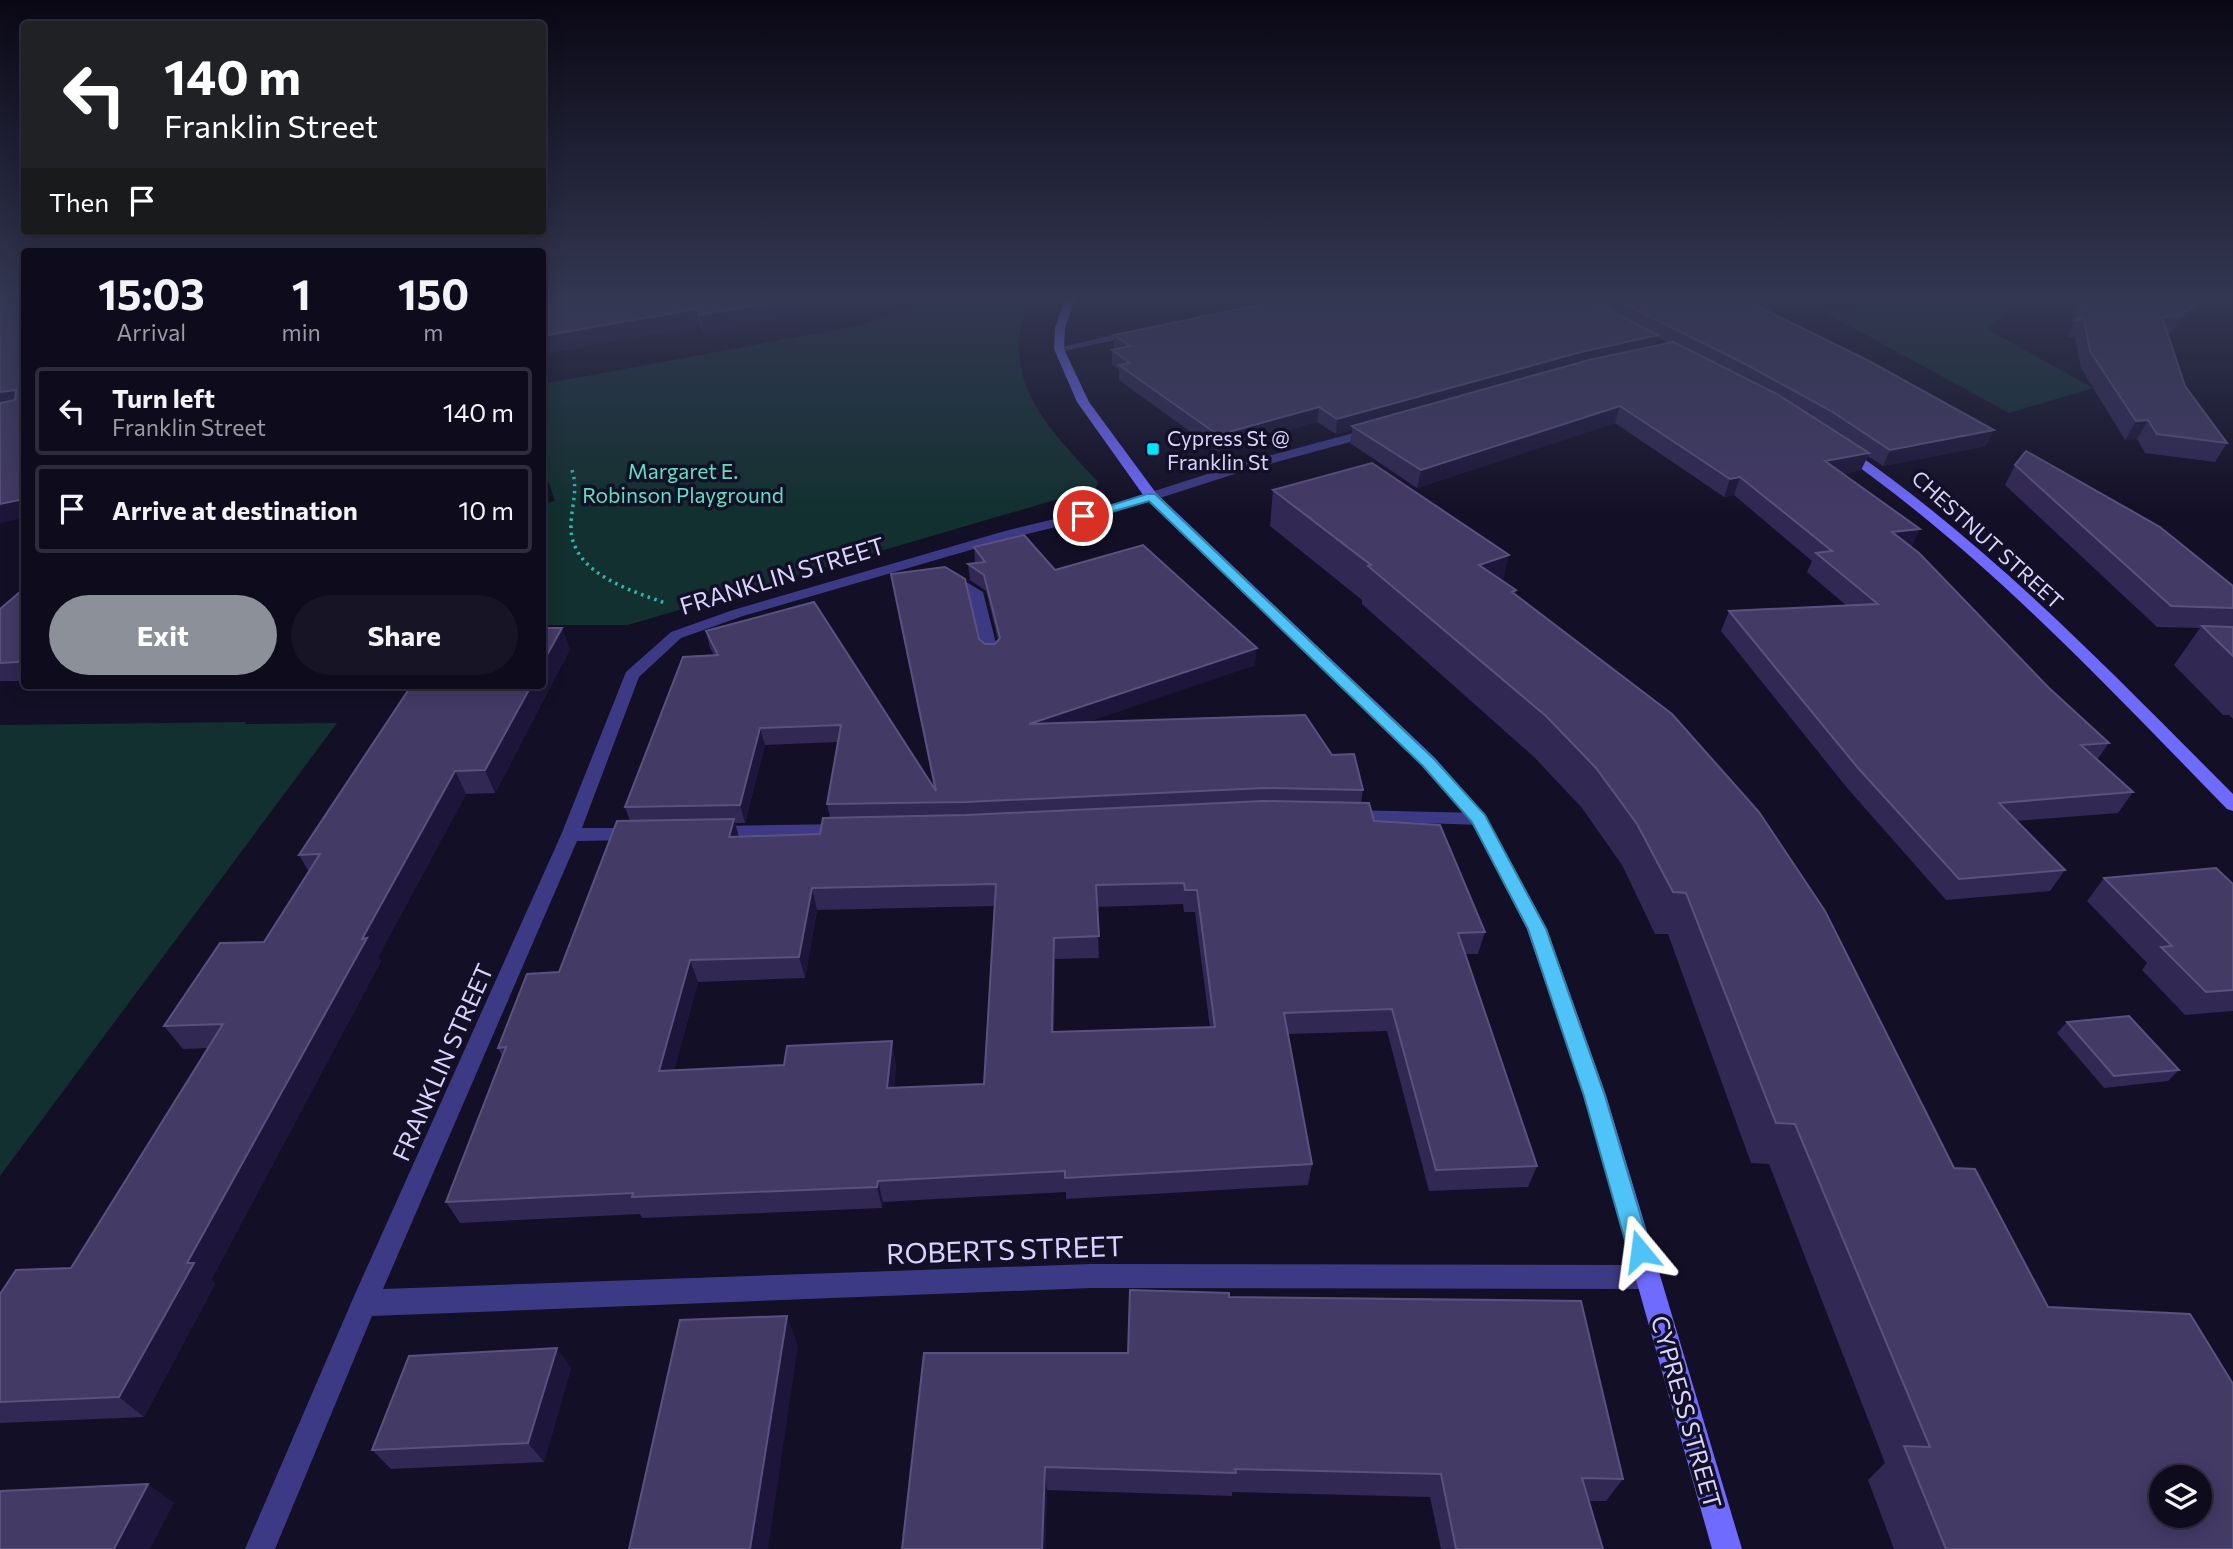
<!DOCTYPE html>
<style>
body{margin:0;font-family:Commissioner,sans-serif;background:#171425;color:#f1f3f6;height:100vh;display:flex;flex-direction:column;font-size:26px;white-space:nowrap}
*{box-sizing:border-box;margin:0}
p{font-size:23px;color:#9b9ba3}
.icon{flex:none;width:38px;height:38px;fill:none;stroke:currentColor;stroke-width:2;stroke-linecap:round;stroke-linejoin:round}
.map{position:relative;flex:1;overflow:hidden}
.panel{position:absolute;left:21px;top:248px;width:525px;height:441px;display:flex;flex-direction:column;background:#0e0b1c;border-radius:7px;box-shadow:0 4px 18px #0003,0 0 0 2px #2e2b3b}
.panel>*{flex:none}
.top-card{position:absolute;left:21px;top:21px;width:525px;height:214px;border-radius:7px;box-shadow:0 4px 18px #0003,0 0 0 2px #2e2b3b;background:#202124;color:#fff;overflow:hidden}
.controls{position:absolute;left:2149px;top:1465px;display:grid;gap:14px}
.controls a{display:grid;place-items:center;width:63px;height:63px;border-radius:50%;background:#0e0b1c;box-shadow:0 4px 18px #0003,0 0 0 2px #2e2b3b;font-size:35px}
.pin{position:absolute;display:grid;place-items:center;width:60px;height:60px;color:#fff;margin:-30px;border:4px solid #fff;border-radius:50%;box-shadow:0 2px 7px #0007}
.me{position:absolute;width:77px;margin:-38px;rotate:344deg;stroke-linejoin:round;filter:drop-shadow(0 0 5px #0008)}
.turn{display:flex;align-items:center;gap:24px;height:147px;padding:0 28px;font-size:32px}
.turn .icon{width:91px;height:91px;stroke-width:2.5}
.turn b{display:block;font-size:49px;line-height:60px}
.then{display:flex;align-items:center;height:66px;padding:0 28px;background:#0003;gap:14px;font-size:26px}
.eta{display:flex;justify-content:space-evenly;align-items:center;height:119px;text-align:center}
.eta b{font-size:42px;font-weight:700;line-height:49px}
.button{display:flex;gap:14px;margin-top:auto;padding:14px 28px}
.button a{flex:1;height:80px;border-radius:42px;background:#8c9099;color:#fff;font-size:28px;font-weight:700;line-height:80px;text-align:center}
.button a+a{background:#171425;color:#f1f3f6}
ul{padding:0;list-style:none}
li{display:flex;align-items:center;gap:21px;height:88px;margin:0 14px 10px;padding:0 14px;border:4px solid #2e2b3b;border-radius:7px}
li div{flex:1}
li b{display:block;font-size:26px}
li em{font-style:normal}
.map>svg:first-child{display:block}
.green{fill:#12302f}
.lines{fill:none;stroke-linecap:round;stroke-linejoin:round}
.path{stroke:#2fb8b0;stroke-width:3.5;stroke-dasharray:2.5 4.5;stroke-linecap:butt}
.street{fill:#3d3a85;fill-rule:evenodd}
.secondary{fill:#6f6bff;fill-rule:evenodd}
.wall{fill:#312854;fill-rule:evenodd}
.shaded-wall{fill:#1d163a}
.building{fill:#433a66;stroke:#5a527e;stroke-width:2;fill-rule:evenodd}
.route{fill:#4fc3f7;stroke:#337fa1;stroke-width:2}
.poi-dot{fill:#00e5ff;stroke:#130f26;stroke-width:2.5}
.labels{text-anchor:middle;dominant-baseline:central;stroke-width:7;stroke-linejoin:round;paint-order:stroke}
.far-poi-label{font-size:21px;fill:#d9d4ff;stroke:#130f26;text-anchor:start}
.far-park-label{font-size:21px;fill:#5fe0c0;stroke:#130f26}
.far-street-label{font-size:21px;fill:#d9d4ff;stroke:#130f26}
.street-label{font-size:24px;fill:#d9d4ff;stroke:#130f26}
.near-street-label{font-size:28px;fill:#d9d4ff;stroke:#130f26}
</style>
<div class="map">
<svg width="2233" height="1549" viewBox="0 0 2233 1549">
<rect width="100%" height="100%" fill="#130f26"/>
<path class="green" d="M1901 297H2025L1987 329 2093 388 2009 413 1824 312Z
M918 303 1028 304C997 380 1051 431 1098 482L1096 488 628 625H543V504L555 501 543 466V384L862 325Z
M246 722 245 724 337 723 0 1176V725Z"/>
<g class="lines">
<path class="path" d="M572 470C579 492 570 508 571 530 574 574 630 590 665 603"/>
<path class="street" d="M1138 329 1143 332 1142 334 1059 352 1054 349Z
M1372 428 1376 429V435L1247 470 1113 513 1015 537 743 616 681 638 639 677 582 828H636L645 834 636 840 577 841 383 1289 1091 1264 1647 1265 1656 1268 1660 1277 1656 1286 1647 1289 1091 1288 372 1316 275 1549H245L355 1294 561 835 626 672 671 632 733 610 1005 531 1104 507 1239 464Z
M948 571 983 592 999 655 996 658H986L983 655 969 594 943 578 941 575Z
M1350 810 1479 813 1488 819 1479 825 1344 820 1341 816Z
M842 824 851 830 842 836 716 838 707 832 716 826Z"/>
<path class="secondary" d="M1066 297H1076L1065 328 1064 349 1089 402 1156 493 1435 758 1485 815 1547 929 1606 1095 1742 1549H1712L1584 1095 1527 929 1472 822 1423 766 1146 499 1077 402 1054 349 1055 328Z
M1842 449H1850C1993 548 2111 672 2233 794V811L2227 809C2104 683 1986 556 1842 455Z"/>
</g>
<path class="wall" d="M542 297 832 311 704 332 700 326 542 354Z
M1297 297H1739L1986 446 1883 466 1868 456 1861 470 1843 474 1920 529 1911 547 2049 688 2109 743 2097 760 2133 792 2118 813 2016 821 2065 870 2050 891 1946 900 1848 789 1721 631 1729 611 1847 606 1807 572 1812 561 1734 495 1724 497 1615 423 1417 488 1350 443 1352 430 1336 434 1317 422 1217 451 1119 380V370L1112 365V350H1114V335ZM1657 337 1669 343 1655 346Z
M2106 297H2212L2171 333H2167L2185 386 2227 443 2215 462 2145 453 2137 439 2125 440 2081 368 2075 337H2068L2073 327 2071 317 2080 301 2103 300Z
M2015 465 2233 586V719L2229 715H2223L2174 665 2200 628 2157 627 2005 485Z
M1273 490 1503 582 1516 590 1515 594 1954 1168 2048 1307 2233 1549H1894L1868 1480 1885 1463 1769 1164 1751 1163 1668 934H1655L1622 865 1582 808 1534 757 1362 604V600L1270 526Z
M974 547 1055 570 1255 665 1086 722 1332 755 1363 790 1361 803 1374 821 1485 932 1478 954H1466L1537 1166 1528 1187 1429 1191 1387 1031 1288 1034 1312 1164 1308 1185 1066 1199V1192L883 1202 882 1208 642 1218 640 1214 460 1223 446 1202 502 1056 498 1048 559 972 630 821 625 807 714 655 710 648 706 631 934 788 894 590 891 574 985 644H995L998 640 986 591 970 580 968 564 975 563ZM838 742 827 804 830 817 820 834 739 837 735 823H745L765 745ZM1183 904 1184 912H1195L1210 1028 1054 1032 1055 959 1099 958 1097 907ZM995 906 984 1084 894 1088 896 1063 674 1070 698 982 805 978 817 910Z
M24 591V681H0V609Z
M570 649 495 793 466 794 378 957 381 961 211 1280 215 1284 144 1417 0 1423V1294L71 1268 209 1048 183 1049 164 1026 264 942 309 872 299 855Z
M2104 878 2233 884V1011L2185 1015 2142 970 2147 963 2087 901Z
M2067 1022 2179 1070 2168 1081 2104 1088 2057 1033Z
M1229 1297 1623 1479 1606 1501H1589L1603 1549H1441L1430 1497 1232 1492V1496L1047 1490 1045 1549H902L1128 1353Z
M571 1368 544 1462 391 1469 372 1450Z"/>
<path class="shaded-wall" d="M542 297H617L542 310Z
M808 297H831L832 311 704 332 700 315Z
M2203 297H2212L2171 333 2181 316Z
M696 309 700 326 542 354V336Z
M1658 335 1653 350 1352 426V430L1336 434 1337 419 1581 352Z
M16 390 24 403 0 409V392Z
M1620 406 1615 423 1417 488 1421 470Z
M1319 407 1317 422 1217 451 1218 435Z
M2148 420 2137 439 2125 440 2136 421Z
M1994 430 1986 446 1883 466 1890 450Z
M1869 453 1861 470 1818 479 1825 461Z
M1740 477 1734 495 1724 497 1730 479Z
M24 499V518L0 523V504Z
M1920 529 1911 548 1892 532Z
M1509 555 1500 593 1479 565Z
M562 628 570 649 495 793 485 770 531 686H542V664Z
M1257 648 1255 665 1030 742 1029 724Z
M24 656V672L18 662Z
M760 728 765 745 745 823 740 805Z
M455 771 466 794 378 957 381 961 211 1280 215 1284 144 1417 119 1397 187 1263 362 939Z
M734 819 740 841 729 837Z
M812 888 817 910 805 978 799 957Z
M1054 938 1055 959 1053 1053 1052 1032Z
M690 960 698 982 668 1093 659 1071Z
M892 1041 896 1063 892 1110 887 1088Z
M878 1181 883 1202 882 1208 877 1187Z
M787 1316 798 1346 768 1549H750Z
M557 1348 571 1368 544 1462 528 1443Z
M1045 1467 1047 1490 1045 1549H1042Z
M148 1484 174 1503 150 1549H114Z"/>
<path class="building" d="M0 297H24V499L0 504V403L15 400 16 390 0 392Z
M574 297H808L700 315 696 309 542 336V304Z
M1297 297H1584L1658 335 1581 352 1337 419 1319 407 1218 435 1119 365 1130 363 1112 350 1130 346 1114 335Z
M1610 297H1739L1869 361 1994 430 1890 450 1831 411 1747 365Z
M2106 297H2203L2181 316 2162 317 2185 386 2227 443 2157 434 2148 420 2136 421 2090 351 2084 320H2076L2083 315 2080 301 2103 300Z
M1673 342 1777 394 1869 453 1825 461 1920 529 1892 532 1919 553 2049 688 2109 743 2081 745 2133 792 1999 803 2065 870 1959 879 1858 768 1729 611 1878 604 1816 553 1832 551 1740 477 1730 479 1620 406 1421 470 1352 426 1589 360Z
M2026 451 2160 527 2233 586V608L2171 606 2015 465Z
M1372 463 1509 555 1479 565 1516 590 1512 592 1672 714 1759 812 1825 911 1954 1168 1975 1169 2048 1307 2190 1314 2233 1384V1549H1946L1904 1446 1930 1447 1795 1124 1776 1123 1686 893 1673 892 1637 824 1596 768 1546 716 1368 566 1371 565 1273 490ZM2161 1477H2200V1516H2161Z
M1024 535 1055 570 1143 545 1257 648 1029 724 1305 715 1332 755 1354 754 1363 790 1264 788 966 802 827 804 841 725 760 728 740 805 625 807 683 657 718 655 706 631 814 602 936 791 891 574 945 567 965 579 979 639 985 644H995L1000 638 984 575 968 564 985 562 974 547Z
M21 591H24V656L18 662 0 663V609Z
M2202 626 2233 627V656Z
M542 628H562L542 664Z
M411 686H531L485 770 455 771 362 939 367 938 187 1263H194L119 1397 0 1402V1294L16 1270 71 1268 223 1024 164 1026 220 943 264 942 320 854 299 855Z
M1264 801 1369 803 1374 821 1440 825 1485 932 1458 933 1537 1166 1436 1170 1392 1009 1284 1013 1312 1164 1065 1178V1171L878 1181 877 1187 632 1197 633 1193 446 1202 506 1047 498 1048 527 974 559 972 617 821 734 819 729 837 820 834 823 818 966 815ZM1184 883 1185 890H1197L1215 1027 1052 1032 1054 938 1099 936 1096 885ZM996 884 984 1084 887 1088 892 1041 787 1046 784 1065 659 1071 690 960 799 957 812 888Z
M2216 868 2233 884V990L2206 992 2161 947 2172 946 2104 878Z
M2129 1016 2179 1070 2114 1076 2067 1022Z
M1130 1290 1229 1293V1297L1581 1301 1623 1479 1582 1478 1603 1549H1456L1441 1474 1235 1469 1236 1473 1045 1467 1042 1549H902L924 1353H1128Z
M787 1316 750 1549H629L680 1320Z
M557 1348 528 1443 372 1450 409 1356Z
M148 1484 114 1549H0V1491Z"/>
<linearGradient id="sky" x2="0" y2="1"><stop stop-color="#0a0815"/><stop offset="0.58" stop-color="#333752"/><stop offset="1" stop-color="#333752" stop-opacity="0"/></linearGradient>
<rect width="2233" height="514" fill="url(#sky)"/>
<path class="route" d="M1147 494H1155L1434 759 1485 815 1546 929 1605 1096 1651 1251 1648 1259 1640 1262 1632 1259 1628 1251 1584 1096 1528 929 1472 822 1423 766 1149 501 1083 520 1077 516Z"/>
<rect class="poi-dot" x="1146" y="442" width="14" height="14" rx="3.5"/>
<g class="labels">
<g class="far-poi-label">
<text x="1167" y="437">Cypress St @<tspan x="1167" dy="24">Franklin St</tspan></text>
</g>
<g class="far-park-label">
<text x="683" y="470">Margaret E.<tspan x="683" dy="24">Robinson Playground</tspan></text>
</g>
<g class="far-street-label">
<text transform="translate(1988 539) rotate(42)">CHESTNUT STREET</text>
</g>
<g class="street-label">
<text transform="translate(782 575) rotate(-17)">FRANKLIN STREET</text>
<text transform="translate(442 1062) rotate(-66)">FRANKLIN STREET</text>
<text transform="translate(1687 1412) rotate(74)">CYPRESS STREET</text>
</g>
<g class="near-street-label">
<text transform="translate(1005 1249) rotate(-2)">ROBERTS STREET</text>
</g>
</g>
</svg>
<div class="controls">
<a><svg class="icon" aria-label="layers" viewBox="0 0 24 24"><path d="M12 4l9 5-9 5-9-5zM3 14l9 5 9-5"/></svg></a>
</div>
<div class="pin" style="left:1083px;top:516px;background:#d93025"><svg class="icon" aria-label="arrive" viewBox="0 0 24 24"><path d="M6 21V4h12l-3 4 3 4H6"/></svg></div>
<svg class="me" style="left:1640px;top:1251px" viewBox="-20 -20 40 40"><path d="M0-17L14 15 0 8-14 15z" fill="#4fc3f7" stroke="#fff" stroke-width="4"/></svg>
<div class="top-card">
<div class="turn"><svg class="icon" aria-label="left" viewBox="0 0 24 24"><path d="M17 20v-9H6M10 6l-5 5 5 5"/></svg><div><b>140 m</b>Franklin Street</div></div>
<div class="then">Then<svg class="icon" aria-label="arrive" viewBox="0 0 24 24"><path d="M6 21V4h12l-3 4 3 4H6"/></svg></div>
</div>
<section class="panel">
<div class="eta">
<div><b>15:03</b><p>Arrival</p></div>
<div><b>1</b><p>min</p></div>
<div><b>150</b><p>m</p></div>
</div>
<ul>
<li><svg class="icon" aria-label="left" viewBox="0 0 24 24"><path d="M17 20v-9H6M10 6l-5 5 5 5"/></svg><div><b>Turn left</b><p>Franklin Street</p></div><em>140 m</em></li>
<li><svg class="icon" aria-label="arrive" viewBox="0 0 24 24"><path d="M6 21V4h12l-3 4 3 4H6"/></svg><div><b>Arrive at destination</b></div><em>10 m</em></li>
</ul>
<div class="button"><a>Exit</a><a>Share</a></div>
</section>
</div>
